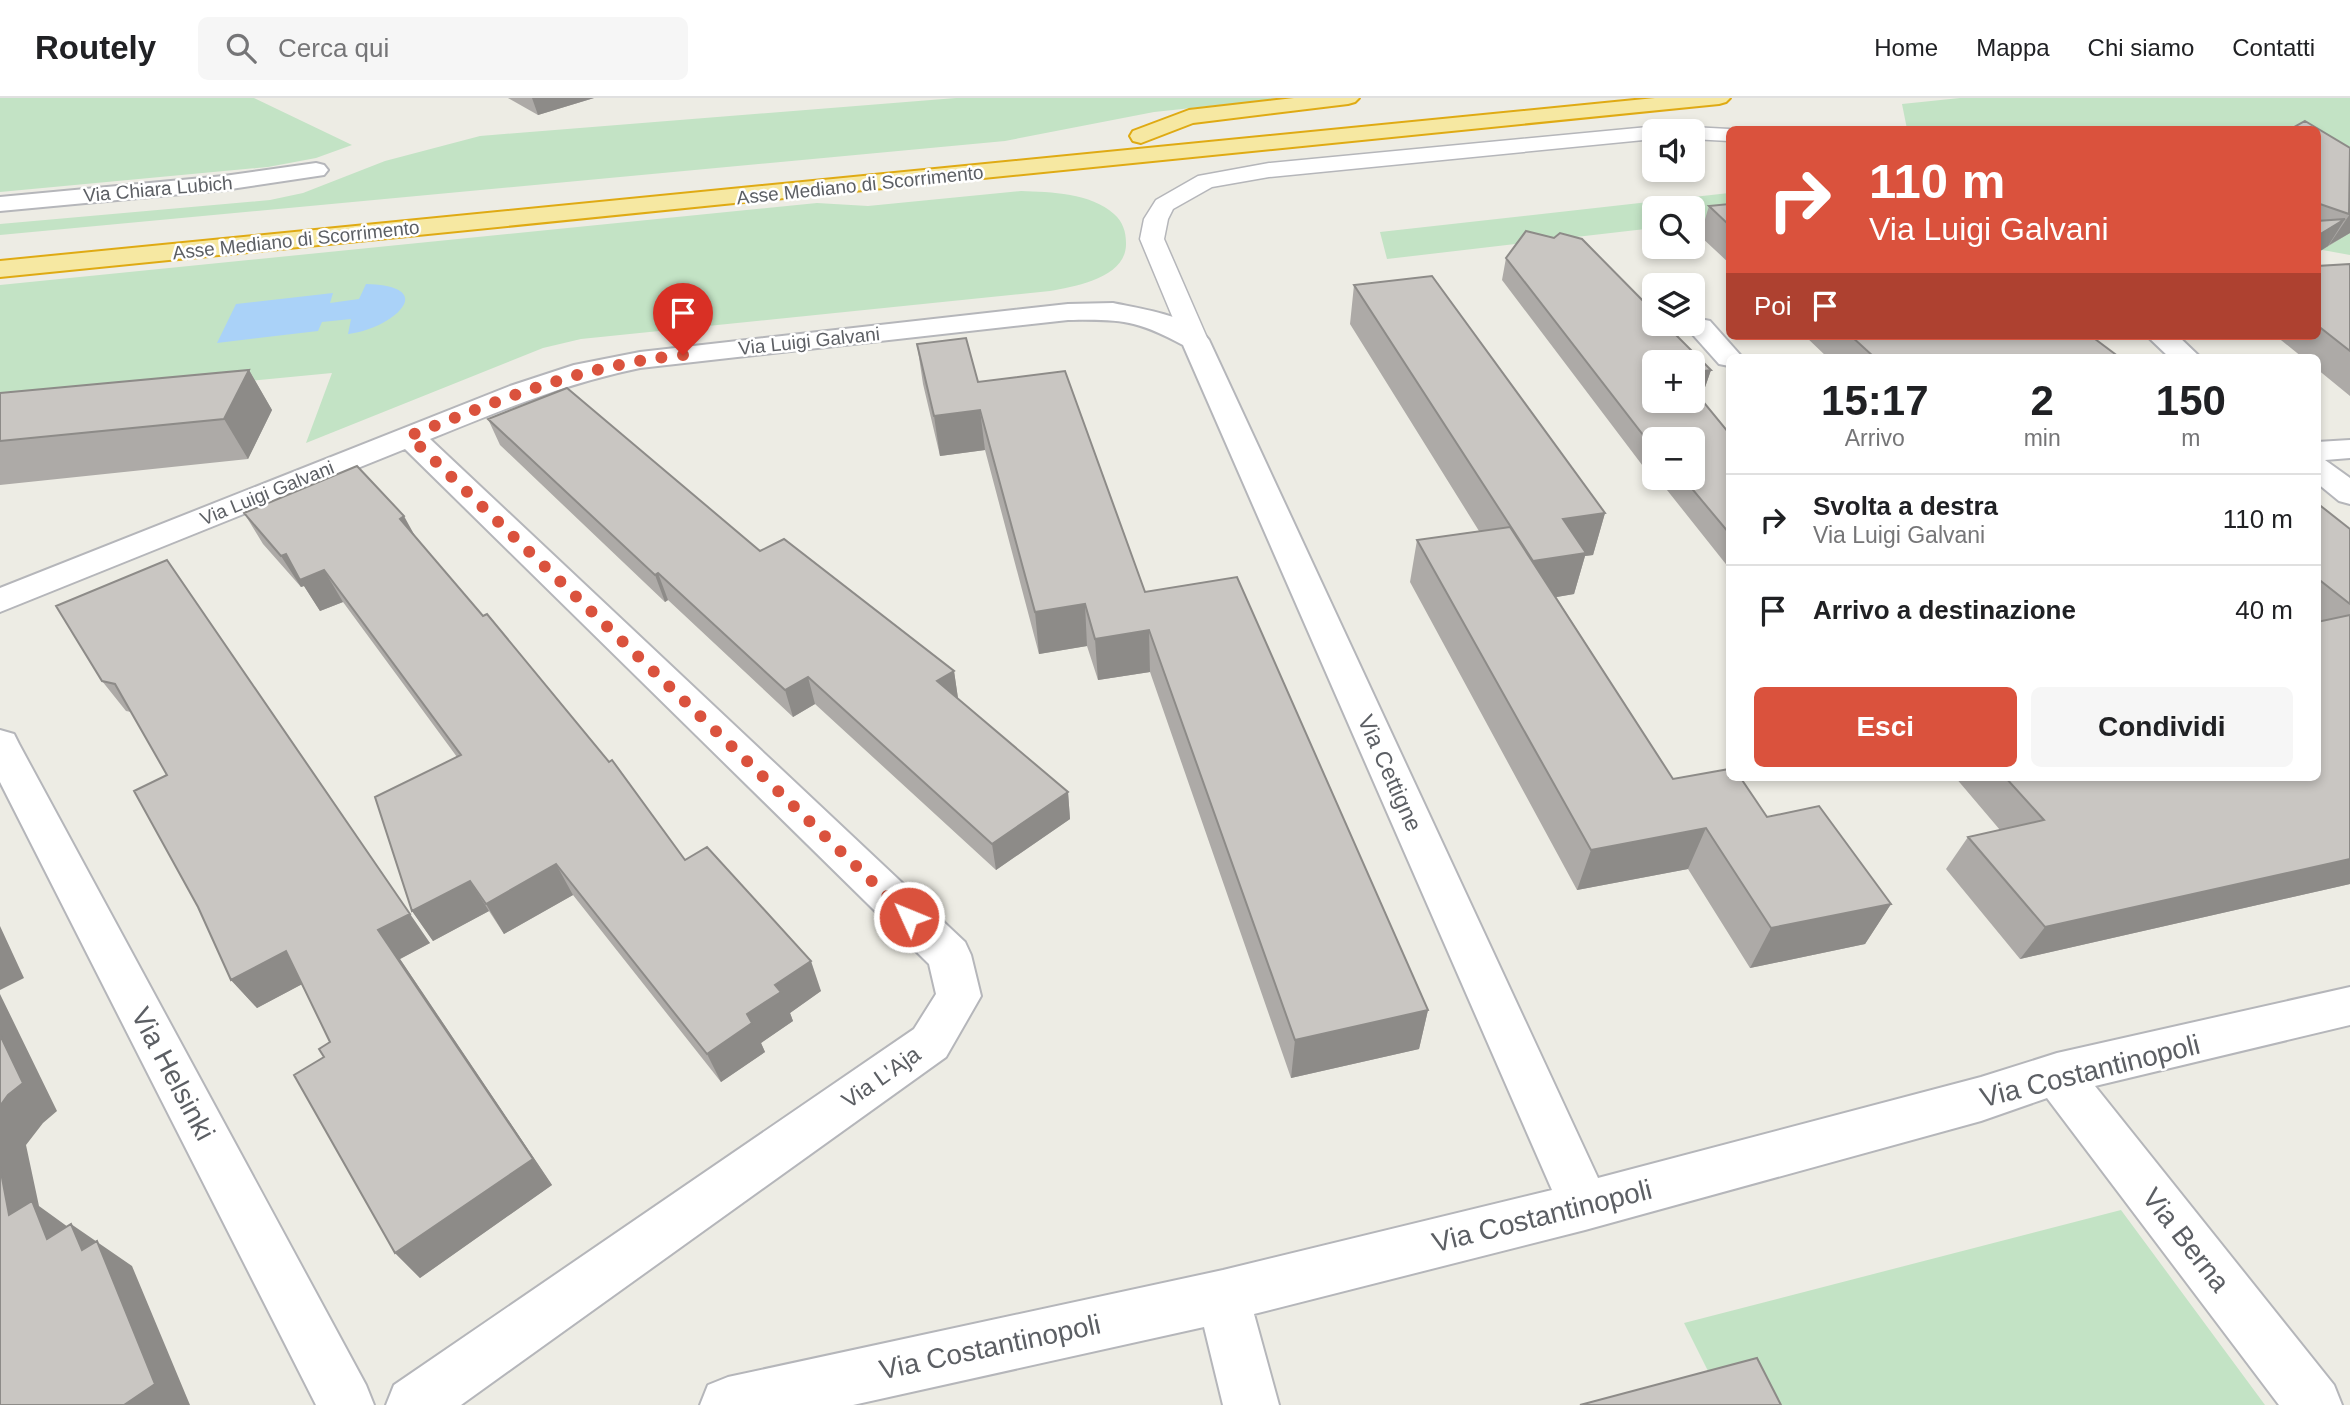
<!DOCTYPE html>
<html lang="it">
<meta charset="utf-8">
<style>
body{margin:0;font-family:Arial,sans-serif;background:#f6f6f6;color:#202124;height:100vh;display:flex;flex-direction:column;font-size:26px;white-space:nowrap}
*{box-sizing:border-box;margin:0}
p{font-size:23px;color:#757577}
.icon{flex:none;width:38px;height:38px;fill:none;stroke:currentColor;stroke-width:2;stroke-linecap:round;stroke-linejoin:round}
.map{position:relative;flex:1;overflow:hidden}
.drawer{position:absolute;left:1726px;top:256px;width:595px;height:427px;display:flex;flex-direction:column;background:#fff;border-radius:10px;box-shadow:0 4px 10px #0003}
.drawer>*{flex:none}
.top-card{position:absolute;left:1726px;top:28px;width:595px;height:214px;border-radius:10px;box-shadow:0 4px 10px #0003;background:#da523d;color:#fff;overflow:hidden}
.buttons{position:absolute;left:1642px;top:21px;display:grid;gap:14px}
.buttons a{display:grid;place-items:center;width:63px;height:63px;border-radius:10px;background:#fff;box-shadow:0 4px 10px #0003;font-size:35px}
.pin{position:absolute;display:grid;place-items:center;width:60px;height:60px;color:#fff;margin:-72px -30px;border-radius:50% 50% 50% 0;rotate:-45deg;box-shadow:0 0 7px #0007}
.pin .icon{rotate:45deg}
.me{position:absolute;width:77px;margin:-38px;rotate:314deg;stroke-linejoin:round;filter:drop-shadow(0 0 5px #0008)}
.turn{display:flex;align-items:center;gap:24px;height:147px;padding:0 28px;font-size:32px}
.turn .icon{width:91px;height:91px;stroke-width:2.5}
.turn b{display:block;font-size:49px;line-height:60px}
.then{display:flex;align-items:center;height:66px;padding:0 28px;background:#0003;gap:14px;font-size:26px}
.eta{display:flex;justify-content:space-evenly;align-items:center;height:119px;text-align:center}
.eta b{font-size:42px;font-weight:700;line-height:49px}
.button{display:flex;gap:14px;margin-top:auto;padding:14px 28px}
.button a{flex:1;height:80px;border-radius:10px;background:#da523d;color:#fff;font-size:28px;font-weight:700;line-height:80px;text-align:center}
.button a+a{background:#f6f6f6;color:#202124}
ul{padding:0;list-style:none}
li{display:flex;align-items:center;gap:21px;height:91px;padding:0 28px;border-top:2px solid #e0e0e0}
li div{flex:1}
li b{display:block;font-size:26px}
li em{font-style:normal}
header{display:flex;align-items:center;gap:42px;box-sizing:border-box;height:98px;padding:0 35px;background:#fff;border-bottom:2px solid #e0e0e0}
header strong{font-size:33px}
nav{display:flex;gap:38px;margin-inline-start:auto;font-size:24px}
.search{width:490px;height:63px;background:#f6f6f6;display:flex;align-items:center;gap:18px;box-sizing:border-box;padding:0 24px;border-radius:10px;color:#757577;font-size:26px}
.map>svg:first-child{display:block}
.green{fill:#c3e3c5}
.water{fill:#aad2f8}
.lines{fill:none;stroke-linecap:round;stroke-linejoin:round}
.service-casing{stroke:#b5b6ba;stroke-width:3}
.minor-casing{stroke:#b5b6ba;stroke-width:4}
.trunk-casing{stroke:#dfaa13;stroke-width:4}
.service{fill:#fff;fill-rule:evenodd}
.minor{fill:#fff;fill-rule:evenodd}
.trunk{fill:#f6e8a2;fill-rule:evenodd}
.wall{fill:#adaaa7;fill-rule:evenodd}
.shaded-wall{fill:#8d8b88}
.building{fill:#c9c6c2;stroke:#8d8b88;stroke-width:2}
.route{stroke:#da523d;stroke-width:12;stroke-dasharray:0 21.6}
.labels{text-anchor:middle;dominant-baseline:central;stroke-width:5;stroke-linejoin:round;paint-order:stroke}
.far-street-label{font-size:19px;fill:#5c5f64;stroke:#fff}
.street-label{font-size:23px;fill:#5c5f64;stroke:#fff}
.near-street-label{font-size:28px;fill:#5c5f64;stroke:#fff}
</style>
<header>
<strong>Routely</strong>
<div class="search"><svg class="icon" aria-label="search" viewBox="0 0 24 24"><circle cx="10" cy="10" r="6"/><path d="M15 15l6 6"/></svg>Cerca qui</div>
<nav><a>Home</a><a>Mappa</a><a>Chi siamo</a><a>Contatti</a></nav>
</header>
<div class="map">
<svg width="2350" height="1307" viewBox="0 0 2350 1307">
<rect width="100%" height="100%" fill="#edece4"/>
<path class="green" d="M0 0H254L352 47 316 60 268 69 0 94Z
M956 0H1286L1154 14 1005 43 0 137V126L270 102 303 95 385 63 480 38Z
M1960 0H2350V157L2317 151V32L1907 31 1902 6Z
M1021 93C1051 94 1091 95 1114 116 1123 124 1126 134 1126 145 1127 180 1076 188 1050 193L581 241 543 250 306 345 332 275 0 307V187L817 105 868 108Z
M1729 95V122L1692 126V110H1654V130L1387 161 1380 134Z
M2121 1112 2265 1307H1765L1709 1275 1684 1225Z"/>
<path class="water" d="M366 186C443 188 390 232 348 236L351 221 322 224 318 233 217 245 236 206 333 195 330 205 359 201Z"/>
<g class="lines">
<g class="service-casing">
<path id="service" d="M1669 27 1676 29 1680 33H1654V41L1269 79 1212 89 1173 111 1168 121 1164 141 1208 242 1204 248 1195 250 1186 248 1182 242 1140 141 1144 121 1156 102 1198 78 1269 65Z
M1692 29 1729 31 1732 32H1729V43L1692 41V33H1683Z"/>
</g>
<g class="minor-casing">
<path id="minor" d="M316 65 324 67 328 72 324 77 224 92 0 113V99L224 78Z
M1113 205C1141 211 1191 217 1209 242L1598 1080 1981 979 2057 955 2350 889V927L2095 988 2334 1287 2342 1307H2279L2047 1000 1981 1023 1585 1132 1254 1216 1279 1307H1223L1204 1229 853 1307H700L708 1287 728 1279 1223 1172 1552 1092 1183 247C1137 222 1120 221 1068 222L640 270C566 285 499 313 430 341L965 844 971 857 981 898 946 959 461 1307H386L394 1287 914 931 936 896 929 866 405 351 0 514V490L510 288 574 267 640 254 1068 206Z
M1700 221 1710 223 1742 259H1729V268L1719 266 1686 229 1692 223Z
M2147 238H2178L2200 259H2169Z
M2350 342V360L2325 362 2350 380V406L2339 403 2317 385V344Z
M0 632 14 636 19 646 366 1287 374 1307H316L0 684Z"/>
</g>
<g class="trunk-casing">
<path id="trunk" d="M1294 0H1359L1355 4 1348 6 1193 25 1141 45 1133 43 1130 38 1133 33 1189 12Z
M1655 0H1730L1726 4 1719 6 0 179V163Z"/>
</g>
<use href="#service" class="service"/>
<use href="#minor" class="minor"/>
<use href="#trunk" class="trunk"/>
</g>
<path class="wall" d="M508 0H594L538 17Z
M2317 32 2350 50V135L2317 155Z
M1729 106V165L1700 138 1709 108Z
M1506 160 1711 272 1703 295 1697 296 1729 335V470L1663 387 1658 388 1502 182ZM1654 341 1692 380H1654Z
M2350 166V298L2317 271V259H2302L2276 238H2317V168Z
M1354 187 1605 415 1593 457 1585 458 1574 496 1556 499 1673 681 1767 719 1891 806 1865 846 1750 870 1688 771 1577 792 1410 484 1417 442 1479 433 1350 226Z
M1805 238H2091L2119 259H1827Z
M917 246 978 284 1145 494 1428 912 1419 951 1291 980 1150 574 1098 582 1087 548 1039 556 985 352 940 358 923 286Z
M249 272 272 312 248 361 0 387V295Z
M488 321 760 453 954 573 958 601 1068 694 1070 721 996 772 815 606 793 619 668 502 665 504 500 347Z
M2317 405 2350 431V786L2020 861 1946 771 1968 739 2000 732 1955 679H2317Z
M244 415 415 438 685 762 821 893 790 915 793 923 761 945 765 954 721 984 573 797 504 836 489 813 433 843 412 813 457 659 343 504 320 513 304 488 301 489 263 446Z
M56 508 430 845 400 861 552 1087 420 1180 395 1155 324 959 330 944 302 886 257 910 231 882 167 677 131 614 126 613 102 583Z"/>
<path class="shaded-wall" d="M532 0H594L538 17Z
M2350 116V135L2329 147Z
M2345 121 2328 148 2317 155V138Z
M249 272 272 312 248 361 224 321Z
M1711 272 1703 295 1692 297V275Z
M980 312 985 352 940 358 934 318Z
M1660 380H1665L1663 387 1658 388Z
M1605 415 1593 457 1585 458 1574 496 1523 505 1533 463 1563 421Z
M404 418 421 449 400 421Z
M286 456 324 472 343 504 320 513 304 488 301 489 281 458Z
M167 462 430 845 400 861 552 1087 420 1180 395 1155 378 832Z
M658 475 668 502 665 504 655 477Z
M1085 506 1087 548 1039 556 1035 514Z
M1149 532 1150 574 1098 582 1095 541Z
M954 573 958 600 942 610 937 583Z
M808 579 815 606 793 619 785 592Z
M1068 694 1070 721 996 772 992 746Z
M1706 730 1688 771 1577 792 1591 752Z
M2350 761V786L2020 861 2045 829Z
M556 766 573 797 504 836 486 806Z
M470 783 489 813 433 843 412 813Z
M1891 806 1865 846 1750 870 1771 830Z
M0 828 24 880 0 892Z
M286 853 310 882 257 910 231 882Z
M811 863 821 893 790 915 793 923 761 945 765 954 721 984 707 956 775 887Z
M0 896 57 1013 43 1025 26 1047 39 1108 68 1129 83 1166 9 1117 0 1069Z
M1428 912 1419 951 1291 980 1295 942Z
M71 1126 132 1168 190 1307H124L82 1152Z"/>
<path class="building" d="M2305 23 2350 50 2349 116 2317 105V32H2289Z
M1729 106V127L1709 108Z
M2345 121 2317 138V123Z
M1526 133 1554 140 1560 135 1582 141 1654 214V226H1665L1711 272 1692 275V264H1654V303H1692V290L1729 335V435L1683 380H1692V341H1654V351L1506 160Z
M2350 166V253L2317 227V168Z
M1432 178 1605 415 1563 421 1586 455 1533 463 1354 187Z
M1851 238H2091L2119 259H1874Z
M966 240 978 284 1065 273 1145 494 1237 479 1428 912 1295 942 1149 532 1095 541 1085 506 1035 514 980 312 934 318 917 246Z
M249 272 224 321 0 343V295Z
M567 290 760 453 784 441 954 573 937 583 1068 694 992 746 808 579 785 592 658 475 655 477 488 321Z
M357 368 404 418 400 421 483 518 487 516 609 664 612 662 685 762 707 749 811 863 775 887 781 894 747 916 752 925 707 956 556 766 486 806 470 783 412 813 375 699 461 657 324 472 300 482 286 456 281 458 244 415Z
M2317 405 2350 431V506L2317 480Z
M1510 429 1673 681 1729 671V679H1740L1767 719 1819 708 1891 806 1771 830 1706 730 1591 752 1417 442Z
M167 462 410 816 378 832 533 1061 395 1155 294 977 324 959 319 951 330 944 286 853 231 882 198 809 134 693 167 677 115 586 102 583 56 508Z
M2350 517V761L2045 829 1968 739 2044 722 2005 679H2317V524Z
M0 937 23 985 8 997 0 1008Z
M0 1069 9 1117 32 1103 47 1141 71 1126 82 1152 97 1143 155 1286 124 1307H0Z
M1757 1260 1781 1307H1580Z"/>
<g class="lines">
<path class="route" d="M683 257C582 267 502 301 409 338L909 819"/>
</g>
<g class="labels">
<g class="far-street-label">
<text transform="translate(860 87) rotate(-6)">Asse Mediano di Scorrimento</text>
<text transform="translate(158 91) rotate(-5)">Via Chiara Lubich</text>
<text transform="translate(296 142) rotate(-6)">Asse Mediano di Scorrimento</text>
<text transform="translate(809 243) rotate(-6)">Via Luigi Galvani</text>
<text transform="translate(267 395) rotate(-22)">Via Luigi Galvani</text>
</g>
<g class="street-label">
<text transform="translate(1390 675) rotate(66)">Via Cettigne</text>
<text transform="translate(881 979) rotate(-35)">Via L'Aja</text>
</g>
<g class="near-street-label">
<text transform="translate(2090 973) rotate(-14)">Via Costantinopoli</text>
<text transform="translate(173 976) rotate(62)">Via Helsinki</text>
<text transform="translate(1542 1118) rotate(-14)">Via Costantinopoli</text>
<text transform="translate(2186 1142) rotate(52)">Via Berna</text>
<text transform="translate(990 1249) rotate(-12)">Via Costantinopoli</text>
</g>
</g>
</svg>
<div class="buttons">
<a><svg class="icon" aria-label="sound" viewBox="0 0 24 24"><path d="M4 9h4l5-4v14l-5-4H4zM17 9q2 3 0 6"/></svg></a>
<a><svg class="icon" aria-label="search" viewBox="0 0 24 24"><circle cx="10" cy="10" r="6"/><path d="M15 15l6 6"/></svg></a>
<a><svg class="icon" aria-label="layers" viewBox="0 0 24 24"><path d="M12 4l9 5-9 5-9-5zM3 14l9 5 9-5"/></svg></a>
<a>+</a>
<a>−</a>
</div>
<div class="pin" style="left:683px;top:257px;background:#d93025"><svg class="icon" aria-label="arrive" viewBox="0 0 24 24"><path d="M6 21V4h12l-3 4 3 4H6"/></svg></div>
<svg class="me" style="left:909px;top:819px" viewBox="-20 -20 40 40"><circle r="17" fill="#da523d" stroke="#fff" stroke-width="3"/><path d="M0-11L8 9 0 5-8 9z" fill="#fff"/></svg>
<div class="top-card">
<div class="turn"><svg class="icon" aria-label="right" viewBox="0 0 24 24"><path d="M7 20v-9h11M14 6l5 5-5 5"/></svg><div><b>110 m</b>Via Luigi Galvani</div></div>
<div class="then">Poi<svg class="icon" aria-label="arrive" viewBox="0 0 24 24"><path d="M6 21V4h12l-3 4 3 4H6"/></svg></div>
</div>
<section class="drawer">
<div class="eta">
<div><b>15:17</b><p>Arrivo</p></div>
<div><b>2</b><p>min</p></div>
<div><b>150</b><p>m</p></div>
</div>
<ul>
<li><svg class="icon" aria-label="right" viewBox="0 0 24 24"><path d="M7 20v-9h11M14 6l5 5-5 5"/></svg><div><b>Svolta a destra</b><p>Via Luigi Galvani</p></div><em>110 m</em></li>
<li><svg class="icon" aria-label="arrive" viewBox="0 0 24 24"><path d="M6 21V4h12l-3 4 3 4H6"/></svg><div><b>Arrivo a destinazione</b></div><em>40 m</em></li>
</ul>
<div class="button"><a>Esci</a><a>Condividi</a></div>
</section>
</div>
